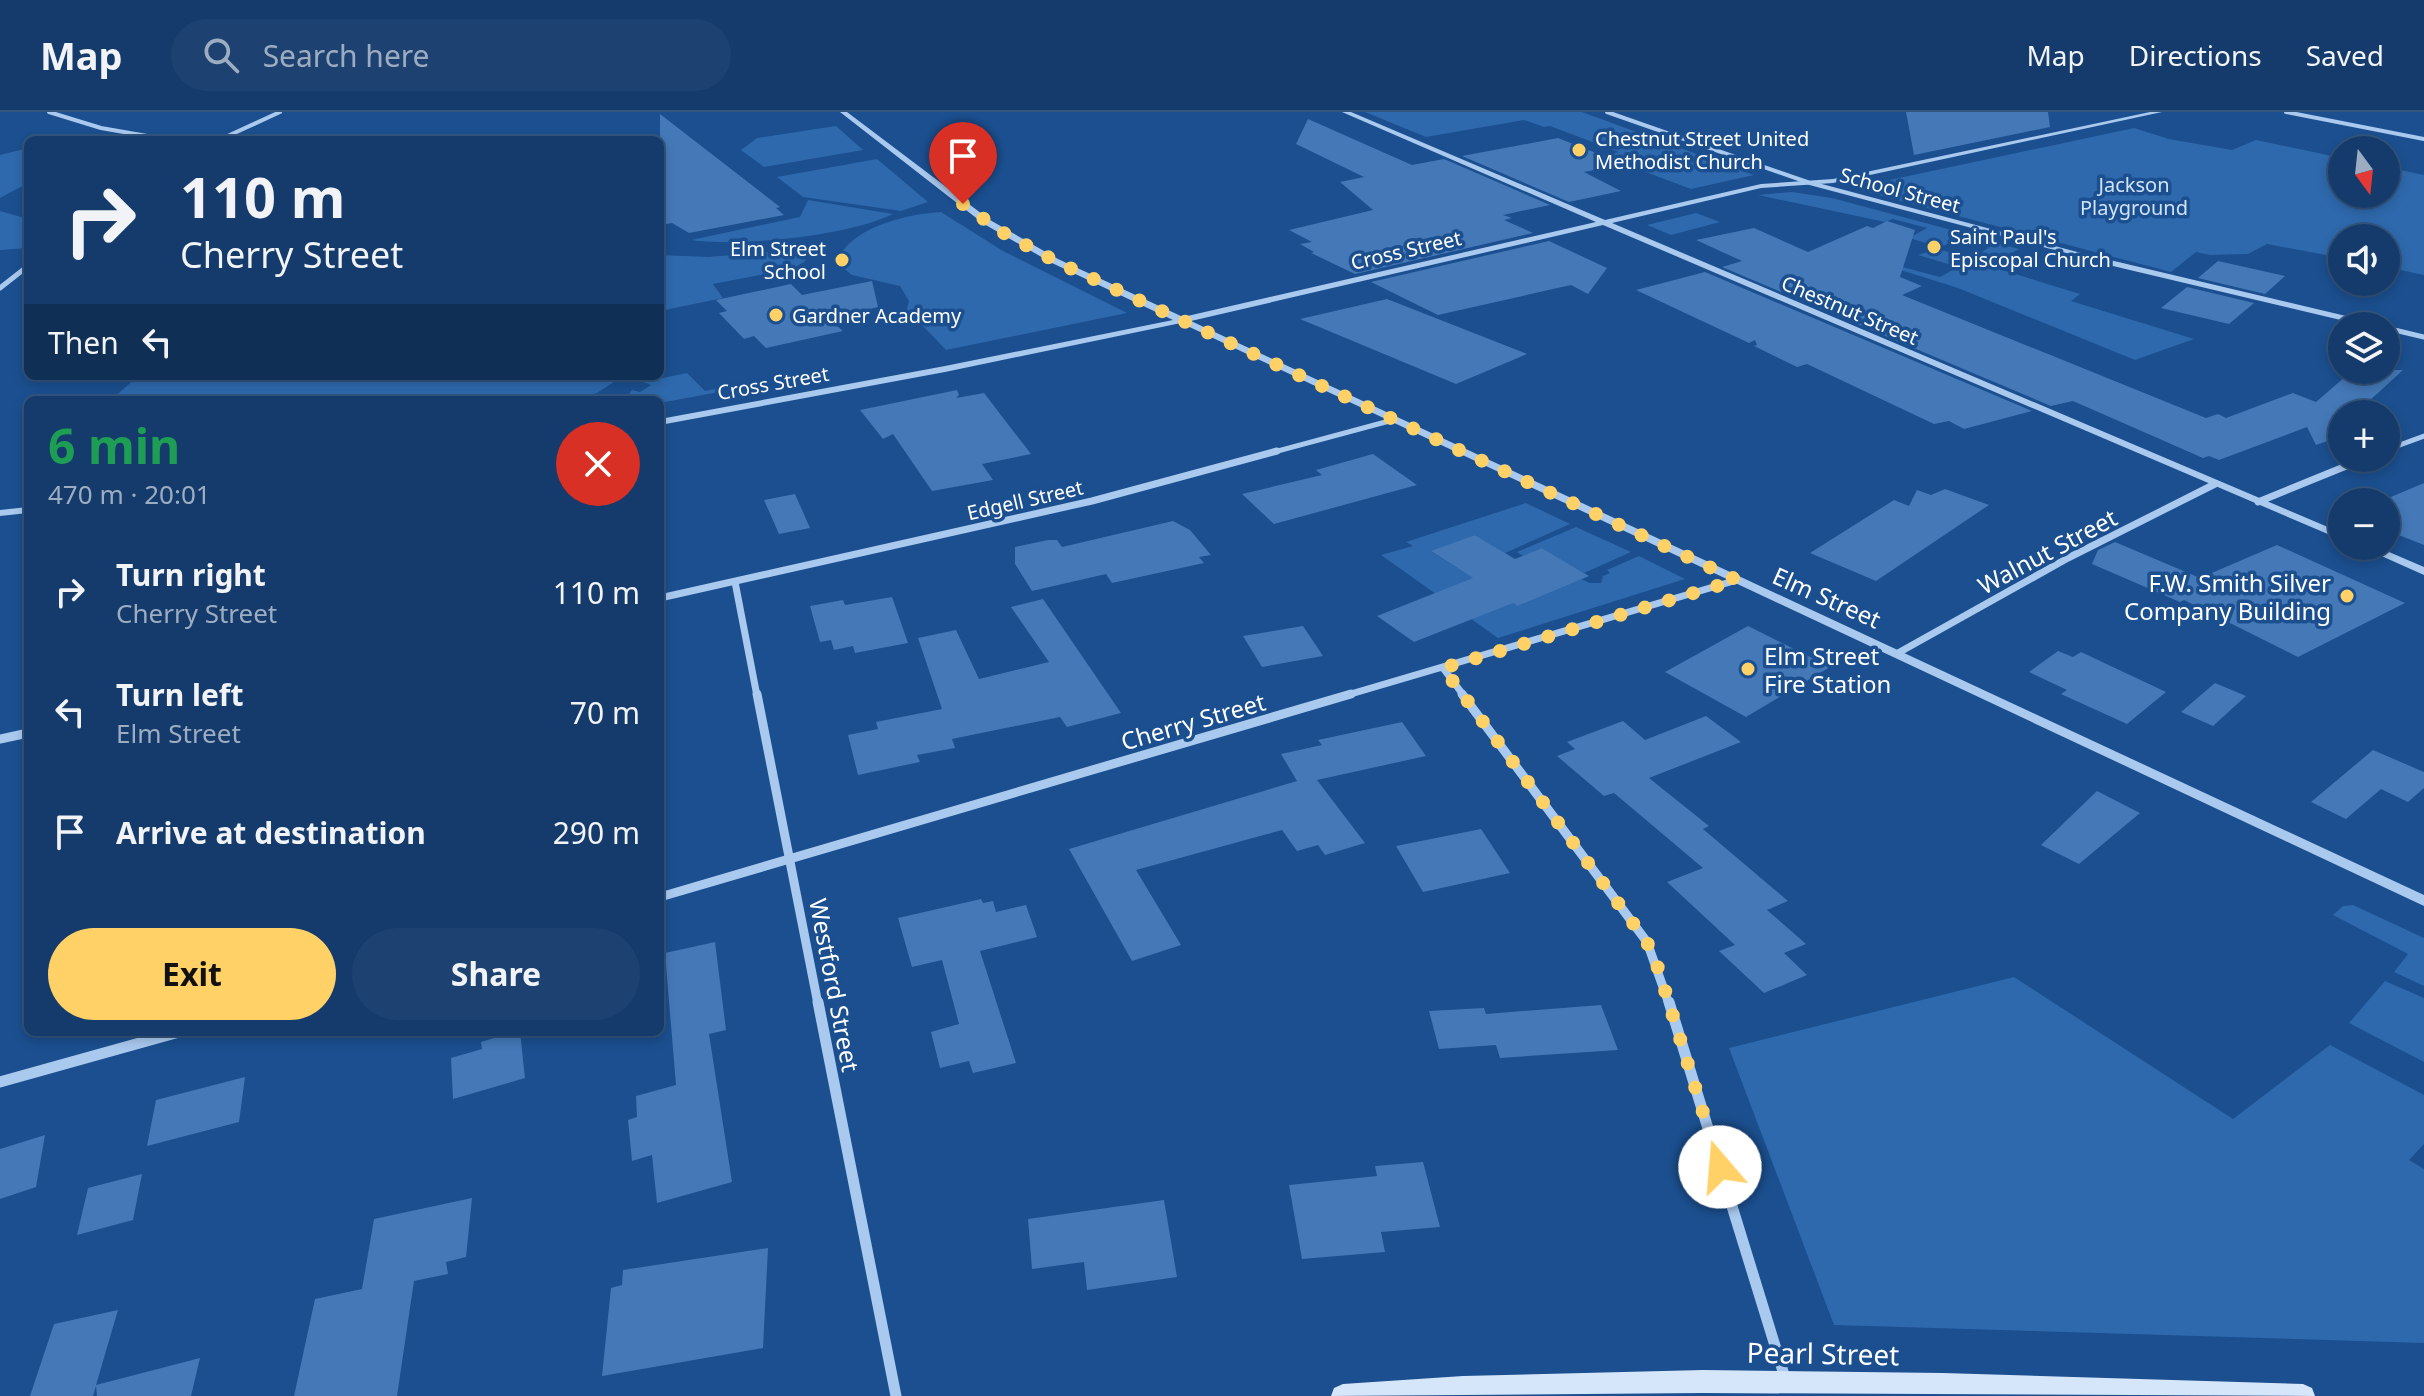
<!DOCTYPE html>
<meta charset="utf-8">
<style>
body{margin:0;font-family:"Noto Sans",sans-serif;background:#1d4271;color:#f1f3f6;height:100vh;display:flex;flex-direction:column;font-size:30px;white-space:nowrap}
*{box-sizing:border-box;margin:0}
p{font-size:26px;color:#9dadc1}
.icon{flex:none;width:44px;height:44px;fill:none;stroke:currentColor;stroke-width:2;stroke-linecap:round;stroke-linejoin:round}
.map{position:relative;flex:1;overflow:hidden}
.sheet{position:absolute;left:24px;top:284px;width:640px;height:640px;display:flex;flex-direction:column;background:#143b6b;border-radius:12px;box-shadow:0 4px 12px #0003,0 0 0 2px #33557e}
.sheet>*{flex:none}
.hud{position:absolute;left:24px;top:24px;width:640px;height:244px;border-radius:12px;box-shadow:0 4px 12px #0003,0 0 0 2px #33557e;background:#143b6b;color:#f1f3f6;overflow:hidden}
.needle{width:52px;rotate:165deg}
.tools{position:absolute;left:2328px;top:24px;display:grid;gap:16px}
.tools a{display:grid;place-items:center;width:72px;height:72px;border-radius:50%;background:#143b6b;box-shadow:0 4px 12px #0003,0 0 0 2px #33557e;font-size:40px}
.pin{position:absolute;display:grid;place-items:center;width:68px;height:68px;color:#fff;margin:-82px -34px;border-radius:50% 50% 50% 0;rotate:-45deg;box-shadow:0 0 8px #0007}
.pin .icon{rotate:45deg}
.me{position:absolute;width:88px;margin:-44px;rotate:342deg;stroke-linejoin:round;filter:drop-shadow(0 0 6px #0008)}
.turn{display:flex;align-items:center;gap:28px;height:168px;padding:0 24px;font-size:36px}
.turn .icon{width:104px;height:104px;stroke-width:2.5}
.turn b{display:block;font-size:56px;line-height:68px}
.then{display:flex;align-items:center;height:76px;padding:0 24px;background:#0003;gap:16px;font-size:30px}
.round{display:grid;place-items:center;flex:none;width:84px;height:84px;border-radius:42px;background:#1d4271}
.summary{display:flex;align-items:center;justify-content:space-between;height:136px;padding:0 24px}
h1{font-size:48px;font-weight:700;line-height:60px;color:#1e9e55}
.primary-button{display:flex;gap:16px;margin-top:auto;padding:16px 24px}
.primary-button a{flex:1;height:92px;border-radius:48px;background:#ffd166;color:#111;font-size:32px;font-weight:700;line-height:92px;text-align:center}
.primary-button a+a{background:#1d4271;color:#f1f3f6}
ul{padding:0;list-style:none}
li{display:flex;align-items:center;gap:24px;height:120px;padding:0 24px}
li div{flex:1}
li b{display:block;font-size:30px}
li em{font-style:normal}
header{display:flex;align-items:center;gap:48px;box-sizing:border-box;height:112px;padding:0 40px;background:#143b6b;border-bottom:2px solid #33557e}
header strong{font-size:38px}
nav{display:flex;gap:44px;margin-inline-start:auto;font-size:28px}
.search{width:560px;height:72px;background:#1d4271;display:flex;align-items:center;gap:20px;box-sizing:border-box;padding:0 28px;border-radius:44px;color:#9dadc1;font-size:30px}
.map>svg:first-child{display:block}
.green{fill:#2e69ad}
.building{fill:#4478b7}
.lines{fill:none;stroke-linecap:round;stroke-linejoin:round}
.minor-far4{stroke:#a9c9ee;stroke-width:4}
.minor-far3{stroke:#a9c9ee;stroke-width:5}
.minor-far2{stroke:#a9c9ee;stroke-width:7}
.minor-far1{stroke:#a9c9ee;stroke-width:9}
.minor{stroke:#a9c9ee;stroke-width:11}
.tertiary{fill:#a9c9ee;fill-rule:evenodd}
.secondary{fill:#d6e6fa;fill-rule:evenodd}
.route{stroke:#ffd166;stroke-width:14;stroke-dasharray:0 25.2}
.poi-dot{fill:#ffd166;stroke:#1b4f8f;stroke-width:3}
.labels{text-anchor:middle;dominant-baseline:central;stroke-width:7;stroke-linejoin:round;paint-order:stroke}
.far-poi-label{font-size:20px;fill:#fff;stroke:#1b4f8f;text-anchor:start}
.far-park-label{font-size:20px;fill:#cfe3fa;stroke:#1b4f8f}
.far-street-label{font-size:20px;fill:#fff;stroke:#1b4f8f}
.street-label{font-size:24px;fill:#fff;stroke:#1b4f8f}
.poi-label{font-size:24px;fill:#fff;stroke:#1b4f8f;text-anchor:end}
.near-street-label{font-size:28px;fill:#fff;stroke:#1b4f8f}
</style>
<header>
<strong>Map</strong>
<div class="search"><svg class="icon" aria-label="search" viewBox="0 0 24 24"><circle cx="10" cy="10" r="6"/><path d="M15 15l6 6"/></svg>Search here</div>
<nav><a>Map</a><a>Directions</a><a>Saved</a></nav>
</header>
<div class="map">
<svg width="2424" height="1284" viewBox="0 0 2424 1284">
<rect width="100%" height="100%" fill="#1b4f8f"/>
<path class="green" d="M1365 0H1582L1754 63 1691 77 1603 44 1619 40 1550 14 1544 15 1524 8 1426 25Z
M836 14 863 38 764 55 741 38 757 26Z
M2134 16 2169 27 2232 38 2256 28 2342 46V82H2386V55L2424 63V163L2386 155V126H2342V146L2267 132 2248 142 2210 143 2196 140 2171 160 1852 76Z
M28 36V71L0 86V43Z
M877 47 928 90 901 99 803 85 777 65Z
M1792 80 1832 86 1974 124 1962 130 1972 133 1950 131 1940 135 1909 126 1927 116 1893 107 1885 110 1758 83Z
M808 88 893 102C848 124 741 135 691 128L800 105Z
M0 99 28 107 27 136 0 138Z
M941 100 1003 139 1127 201 946 238 922 213 905 205 909 189 900 174 852 163 837 151C848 115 908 102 941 100Z
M1696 101 1720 110 1671 123 1647 113Z
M1977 126 2019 137 2008 143 2019 147 1999 157 2080 182 2071 189 2194 227 2135 248 1958 176 1824 134 1940 165 1958 155 1918 143 1937 137 1973 146 1988 136 1969 130Z
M806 137 811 141 804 150 792 157 713 172 723 186 660 199V143L708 145Z
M687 261 705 279 720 276 724 279 660 291V288H591L629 282 632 278 640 280 651 273 643 270Z
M138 264H623L597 281 567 288H111Z
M1526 391 1570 412 1505 441 1475 423 1432 440 1518 494 1581 467 1590 471H1601L1603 464 1610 461 1607 458 1639 444 1685 467 1498 526 1381 443 1413 434 1406 430Z
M1576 415 1631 440 1584 461 1542 436 1523 444 1517 440Z
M2353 793 2424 826V874L2394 860 2408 842 2333 803 2343 794Z
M2014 865 2233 1007 2330 933 2424 983V1032L2409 1048 2424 1057V1231L1834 1213 1729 936Z
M2385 869 2424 886V950L2349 911Z"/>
<path class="building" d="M1906 0H2048L2050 15 1914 43Z
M660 2 780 95 776 96 784 103 689 121 672 111 660 113Z
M1308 7 1412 53 1444 47 1550 93 1503 103 1512 106 1504 108 1533 121 1355 162 1311 141 1314 140 1300 132 1312 130 1289 118 1373 98 1340 70 1364 65 1296 32Z
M1558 26 1624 52 1584 60 1621 79 1569 90 1462 44Z
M1887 109 1915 118 1900 165 1922 174 1902 183 2206 306 2218 302 2226 306 2293 281 2316 290 2353 258H2403L2355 302H2342V324L2316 333 2307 315 2219 348 2209 344 2203 346 2073 289 2051 294 1722 155 1742 149 1696 128 1754 116 1808 140 1867 114 1873 116Z
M1549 129 1607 156 1588 182 1571 173 1438 203 1371 170Z
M2218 149 2285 164 2265 182 2198 166Z
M1705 160 2032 299 1964 317 1949 309 1934 312 1807 252 1797 255 1754 234 1757 233 1755 228 1749 231 1636 178Z
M872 169 878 195 829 207 843 219 766 236 754 224 744 227 719 201 727 199 716 188 791 172 802 183Z
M2187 175 2254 191 2229 212 2161 196Z
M1387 187 1527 242 1456 272 1300 207Z
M957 278 959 283 956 286 984 281 1031 342 982 352 993 368 932 379 893 322 883 327 860 298Z
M1373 342 1417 373 1274 412 1242 382 1322 363 1316 358Z
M2424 371V433L2386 418V390H2379Z
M1945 377 1989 393 1876 469 1810 441 1894 388 1909 394 1917 378 1931 383Z
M795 382 810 416 779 422 764 388Z
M1173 409 1190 418 1211 443 1199 445 1204 451 1112 471 1106 462 1032 479 1015 452V435L1048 428H1057L1062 435Z
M1475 423 1515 447 1542 436 1589 464 1518 494 1513 491 1414 530 1377 504 1473 466 1431 439Z
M2115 430 2200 466 2277 433 2405 491 2298 545 2184 488 2180 490 2092 452 2098 438Z
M892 485 908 531 855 541 853 534 834 538 831 528 820 530 810 494 843 488 845 493Z
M1043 487 1121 601 1067 615 1060 605 952 627 955 636 917 643 920 650 858 663 848 623 878 617 876 610 942 597 918 526 956 518 979 567 1049 550 1011 495Z
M1303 514 1323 544 1262 555 1243 524Z
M1748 514 1830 555 1746 605 1665 560Z
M2058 539 2073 545 2081 540 2166 580 2127 612 2061 582 2067 578 2029 560Z
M2215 571 2246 584 2213 614 2181 600Z
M1706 604 1741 630 1649 666 1709 714 1703 717 1788 789 1767 798 1806 832 1784 841 1807 863 1764 881 1719 839 1735 833 1667 770 1703 756 1614 681 1604 684 1557 644 1575 637 1567 630 1623 609 1645 628Z
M1402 610 1426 644 1317 668 1365 731 1325 743 1318 733 1297 739 1282 718 1136 758 1181 833 1132 849 1069 737 1297 669 1281 642 1322 633 1318 628Z
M2373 638 2424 660V676L2408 690 2381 677 2346 707 2311 690Z
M2097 679 2140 701 2079 752 2041 733Z
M1481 717 1510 761 1423 780 1396 734Z
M981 787 983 791 993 789 996 800 1026 793 1037 825 980 839 1016 951 973 961 969 949 940 956 931 920 959 912 942 848 912 855 898 806Z
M715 830 726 918 709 922 732 1070 657 1091 652 1043 632 1049 628 1008 637 1005 636 984 676 973 665 841Z
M1601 893 1618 938 1500 946 1496 933 1439 937 1429 899 1484 896 1486 902Z
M514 920H520L525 966 453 987 451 946 482 937 481 930Z
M245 965 239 1010 147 1034 156 988Z
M45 1023 36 1075 0 1087V1037Z
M1423 1050 1440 1115 1381 1120 1385 1140 1302 1147 1289 1073 1377 1064 1375 1054Z
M142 1062 133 1108 77 1123 88 1076Z
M472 1086 466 1145 446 1150 448 1162 414 1169 397 1284H294L315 1187 362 1177 374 1107Z
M1164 1088 1177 1165 1087 1178 1084 1150 1032 1157 1028 1107Z
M768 1136 763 1236 602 1264 611 1176 622 1173 623 1158Z
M118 1198 96 1273 200 1246 191 1284H97L96 1274 93 1284H30L54 1212Z"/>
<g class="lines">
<path class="minor-far4" d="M49 0 101 16 170 28
M1607 0 1810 71 2111 151
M2286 0 2424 27
M219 28 280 0"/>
<path class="minor-far3" d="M2103 149 2377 214
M0 176 28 154
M2386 216 2424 225
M2386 338 2424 324
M1270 341 1393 308"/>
<path class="minor-far2" d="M2258 390 2366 346
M735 470 757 584
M660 486 1092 389 1277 339
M1898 541 2068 446 2215 372
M1443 556 1464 584
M1344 584 1737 468"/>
<path class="minor-far1" d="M757 582 818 892
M1462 582 1647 830 1669 892
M0 627 28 621
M660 785 1351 582"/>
<path class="minor" d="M818 890 896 1284
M1669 890 1785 1266
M0 970 179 920"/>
<path class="tertiary" d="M840 0H847L990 108 1058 147 1183 205 1596 110 1342 0H1351L1605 108 1761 72 1833 67 2150 0H2162L1833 71 1761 76 1612 111 2342 421V428L1603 113 1191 209 2424 783V794L1181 211 945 260 660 313V307L945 254 1173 208 1052 151 984 112Z
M28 395V401L0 404V398Z
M2359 434H2375L2424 455V463Z"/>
<path class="secondary" d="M1703 1258 1943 1261 2303 1272 2312 1276 2315 1284 1703 1281 1331 1284 1334 1276 1343 1272 1463 1264Z"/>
</g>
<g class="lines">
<path class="route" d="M963 92 1002 120 1055 149 1737 468 1443 556 1647 830 1658 856 1720 1055"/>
</g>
<g class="poi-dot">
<circle cx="1579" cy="38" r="8"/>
<circle cx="1934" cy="135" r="8"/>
<circle cx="842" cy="148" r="8"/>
<circle cx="776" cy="203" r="8"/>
<circle cx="2347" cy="484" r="8"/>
<circle cx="1748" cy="557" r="8"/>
</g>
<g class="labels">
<g class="far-poi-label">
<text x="1595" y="26">Chestnut Street United<tspan x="1595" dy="23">Methodist Church</tspan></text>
<text x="1950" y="124">Saint Paul's<tspan x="1950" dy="23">Episcopal Church</tspan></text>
<text x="826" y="136" text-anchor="end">Elm Street<tspan x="826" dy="23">School</tspan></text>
<text x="792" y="203">Gardner Academy</text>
</g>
<g class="far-park-label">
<text x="2134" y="72">Jackson<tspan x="2134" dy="23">Playground</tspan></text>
</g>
<g class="far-street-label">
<text transform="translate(1900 78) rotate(15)">School Street</text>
<text transform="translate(1406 138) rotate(-13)">Cross Street</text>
<text transform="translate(1850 198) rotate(23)">Chestnut Street</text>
<text transform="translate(773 271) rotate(-10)">Cross Street</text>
<text transform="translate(1025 388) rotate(-13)">Edgell Street</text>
</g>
<g class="street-label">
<text transform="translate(2047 439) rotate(-28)">Walnut Street</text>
<text transform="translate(1827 485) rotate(24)">Elm Street</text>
<text transform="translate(1193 609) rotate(-16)">Cherry Street</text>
<text transform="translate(835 873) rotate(79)">Westford Street</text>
</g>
<g class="poi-label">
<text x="2331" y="470">F.W. Smith Silver<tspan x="2331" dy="28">Company Building</tspan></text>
<text x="1764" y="543" text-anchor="start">Elm Street<tspan x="1764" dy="28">Fire Station</tspan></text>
</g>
<g class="near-street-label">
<text transform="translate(1823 1241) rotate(1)">Pearl Street</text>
</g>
</g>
</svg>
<div class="tools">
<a><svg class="needle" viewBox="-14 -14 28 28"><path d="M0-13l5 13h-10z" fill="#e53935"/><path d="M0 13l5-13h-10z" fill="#9dadc1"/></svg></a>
<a><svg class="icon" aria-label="sound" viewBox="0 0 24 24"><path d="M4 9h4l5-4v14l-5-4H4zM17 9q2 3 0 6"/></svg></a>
<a><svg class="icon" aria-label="layers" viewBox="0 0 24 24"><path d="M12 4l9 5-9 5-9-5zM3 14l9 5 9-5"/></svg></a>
<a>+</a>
<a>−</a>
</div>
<div class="pin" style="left:963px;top:92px;background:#d93025"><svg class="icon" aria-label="arrive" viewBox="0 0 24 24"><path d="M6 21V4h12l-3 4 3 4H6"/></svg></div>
<svg class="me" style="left:1720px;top:1055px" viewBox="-20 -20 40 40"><circle r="19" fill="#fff"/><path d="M0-13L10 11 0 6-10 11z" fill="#ffd166"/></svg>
<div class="hud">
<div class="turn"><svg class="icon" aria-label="right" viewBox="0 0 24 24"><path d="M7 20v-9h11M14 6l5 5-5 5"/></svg><div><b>110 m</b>Cherry Street</div></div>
<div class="then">Then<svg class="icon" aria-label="left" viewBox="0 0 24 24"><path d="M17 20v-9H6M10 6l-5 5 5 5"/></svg></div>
</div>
<section class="sheet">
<div class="summary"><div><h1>6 min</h1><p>470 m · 20:01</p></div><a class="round" style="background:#d93025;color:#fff"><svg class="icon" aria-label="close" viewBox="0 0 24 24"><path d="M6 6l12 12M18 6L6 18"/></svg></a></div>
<ul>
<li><svg class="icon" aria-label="right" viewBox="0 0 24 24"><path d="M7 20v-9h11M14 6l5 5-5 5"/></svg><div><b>Turn right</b><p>Cherry Street</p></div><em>110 m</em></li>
<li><svg class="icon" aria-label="left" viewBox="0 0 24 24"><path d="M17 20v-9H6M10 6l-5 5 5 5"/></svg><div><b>Turn left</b><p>Elm Street</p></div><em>70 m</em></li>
<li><svg class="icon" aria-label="arrive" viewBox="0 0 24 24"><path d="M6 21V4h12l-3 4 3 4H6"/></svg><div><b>Arrive at destination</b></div><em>290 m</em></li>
</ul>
<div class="primary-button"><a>Exit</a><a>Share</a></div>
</section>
</div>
